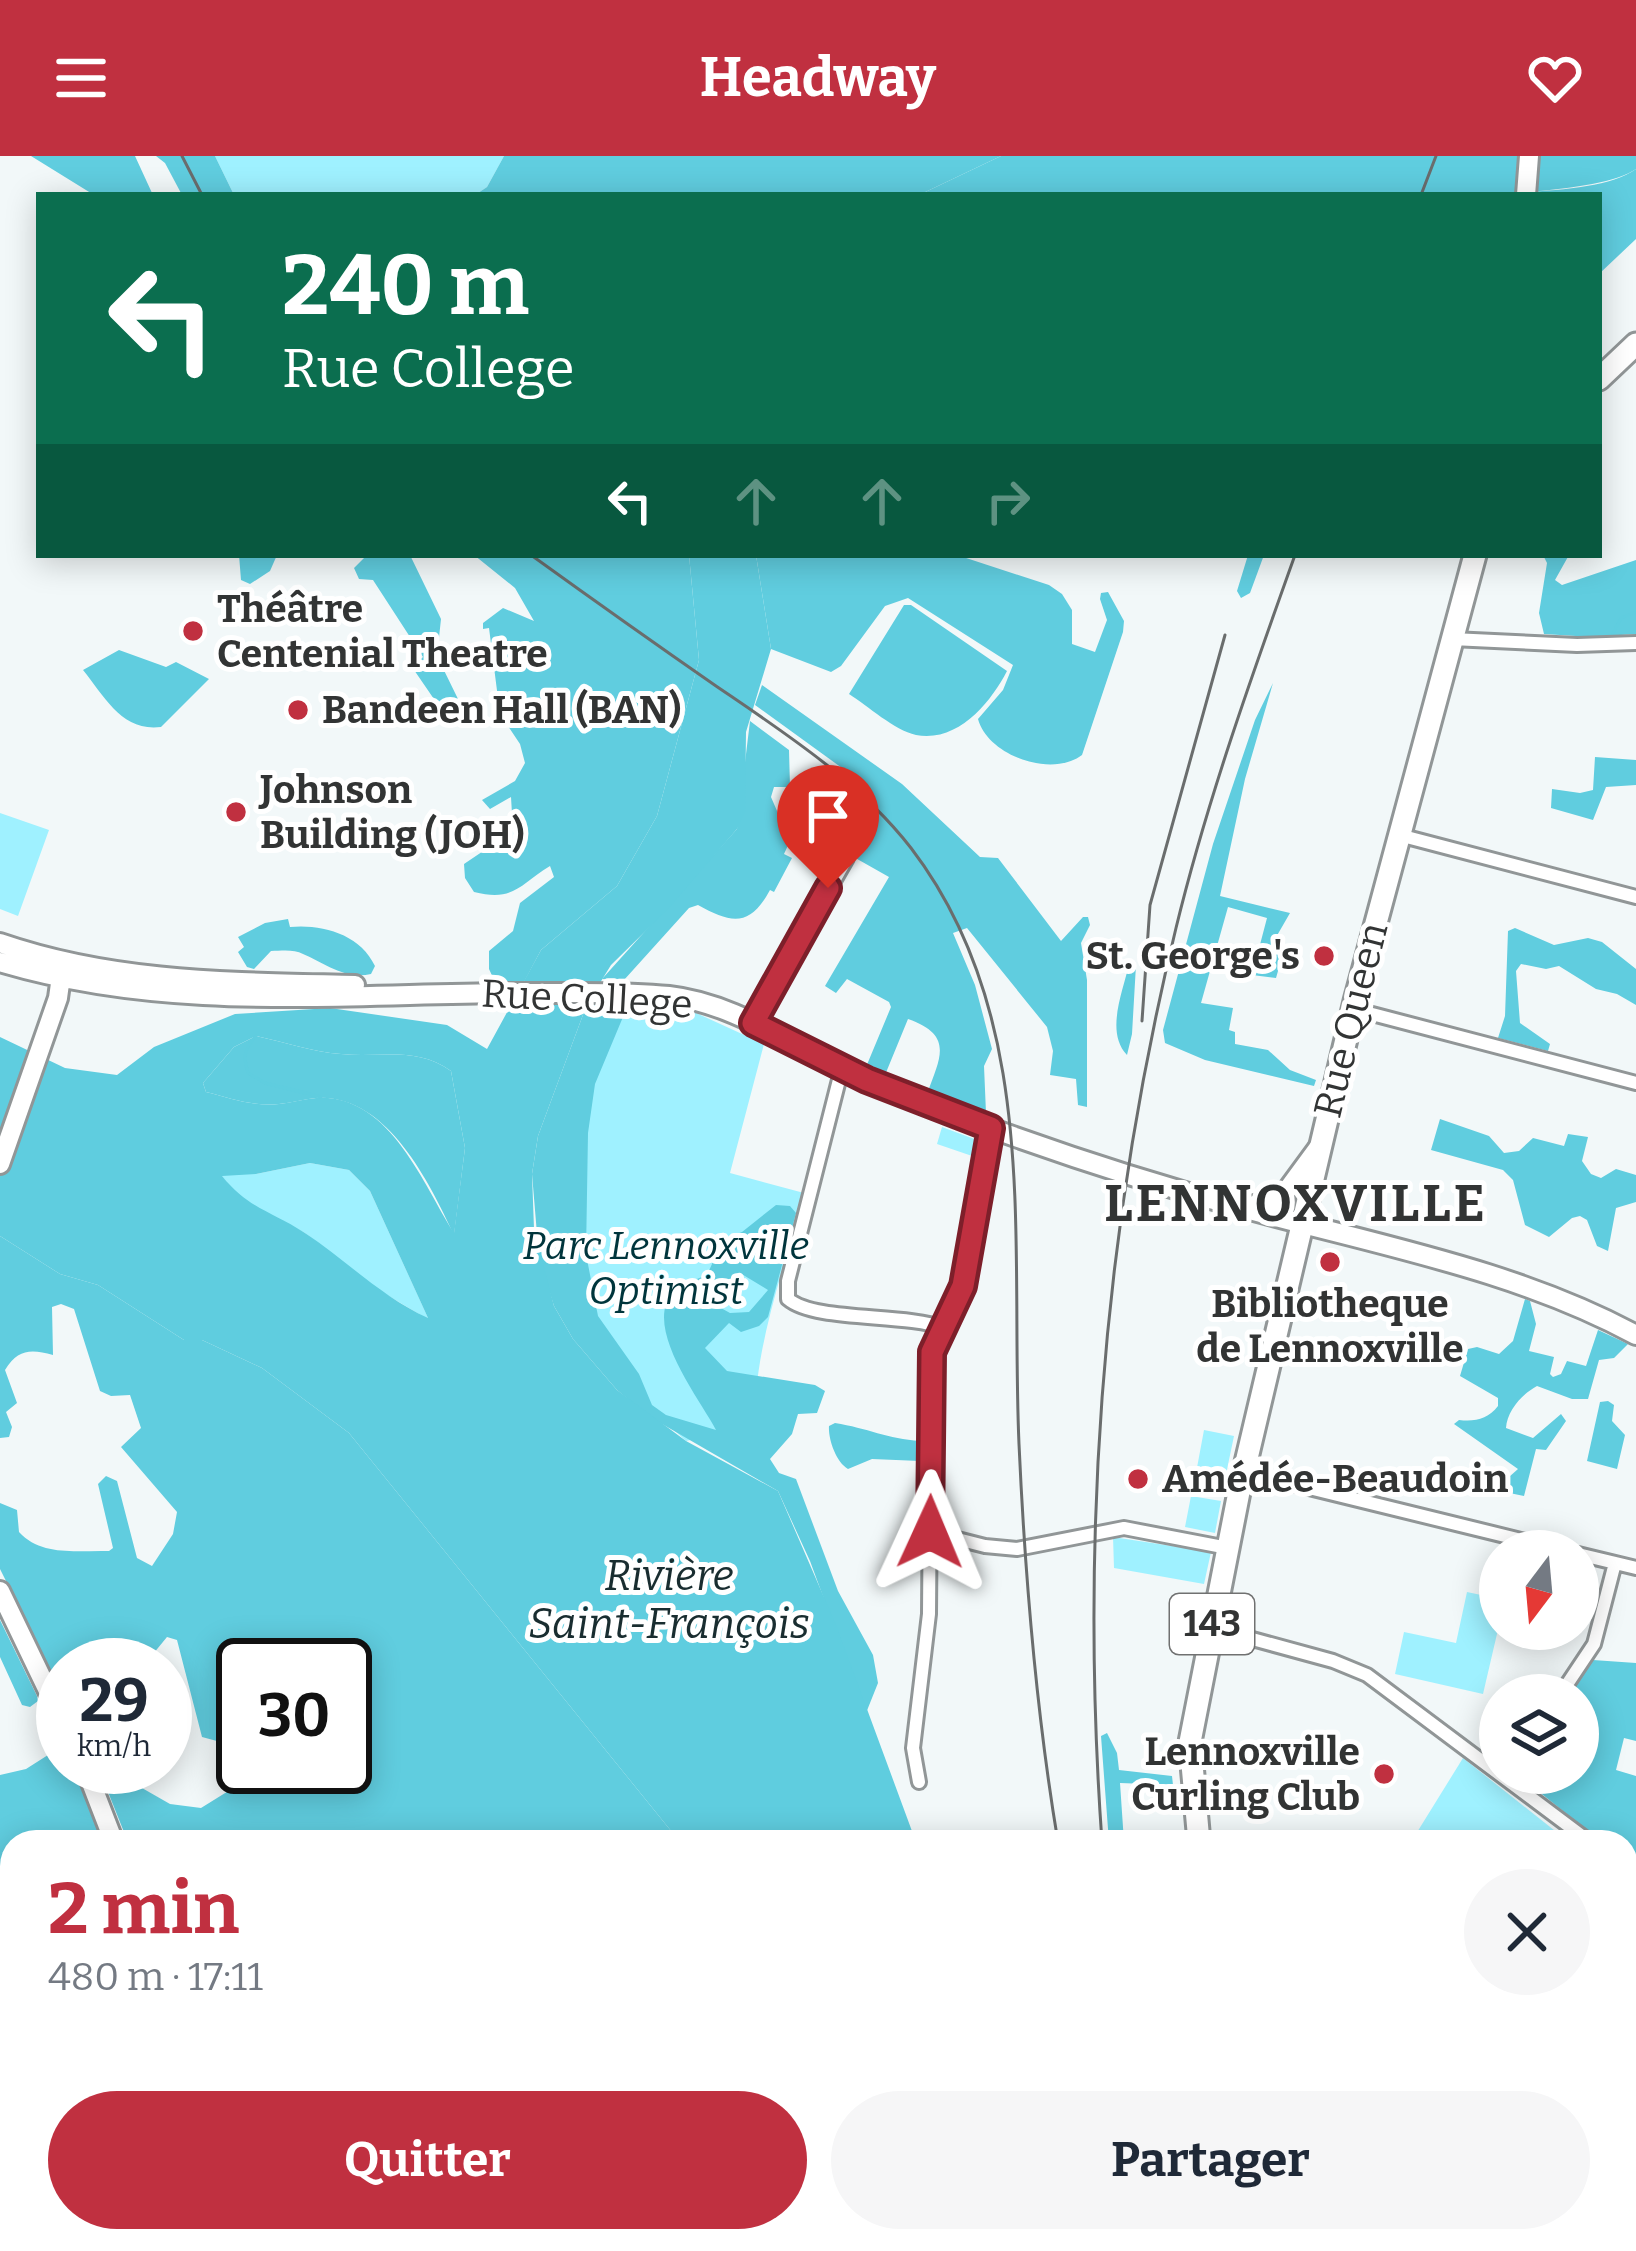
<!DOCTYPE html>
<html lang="fr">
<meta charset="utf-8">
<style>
body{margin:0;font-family:Bitter,serif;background:#f6f6f7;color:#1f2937;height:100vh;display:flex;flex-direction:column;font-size:45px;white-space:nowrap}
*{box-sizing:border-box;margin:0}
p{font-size:39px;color:#747a83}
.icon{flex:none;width:66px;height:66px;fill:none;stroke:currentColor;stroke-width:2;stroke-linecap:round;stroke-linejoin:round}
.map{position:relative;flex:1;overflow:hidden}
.details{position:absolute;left:0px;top:1674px;width:1638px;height:423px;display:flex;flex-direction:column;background:#fff;border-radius:36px 36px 0 0;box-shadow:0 6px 30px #0003}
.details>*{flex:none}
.top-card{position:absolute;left:36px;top:36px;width:1566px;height:366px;border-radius:0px;box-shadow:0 6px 30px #0003;background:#0b6e4f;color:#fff;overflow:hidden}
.needle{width:78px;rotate:196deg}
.controls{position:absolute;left:1479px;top:1374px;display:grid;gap:24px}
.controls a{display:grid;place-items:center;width:120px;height:120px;border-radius:50%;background:#fff;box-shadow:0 6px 30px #0003;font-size:60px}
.speed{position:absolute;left:36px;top:1482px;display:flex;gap:24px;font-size:60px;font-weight:700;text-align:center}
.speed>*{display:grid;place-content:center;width:156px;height:156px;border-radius:50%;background:#fff;box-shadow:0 6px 30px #0003;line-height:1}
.speed small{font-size:30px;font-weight:400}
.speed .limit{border:6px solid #111;border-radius:18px;background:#fff;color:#111}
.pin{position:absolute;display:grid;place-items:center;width:102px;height:102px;color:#fff;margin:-123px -51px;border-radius:50% 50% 50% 0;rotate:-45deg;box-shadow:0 0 12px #0007}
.pin .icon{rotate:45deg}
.me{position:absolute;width:132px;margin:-66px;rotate:1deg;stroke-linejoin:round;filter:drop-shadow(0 0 9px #0008)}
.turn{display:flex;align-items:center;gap:42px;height:252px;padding:0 48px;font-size:54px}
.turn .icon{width:156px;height:156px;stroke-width:2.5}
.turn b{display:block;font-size:84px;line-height:102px}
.lanes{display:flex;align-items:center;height:114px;padding:0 48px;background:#0003;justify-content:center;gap:60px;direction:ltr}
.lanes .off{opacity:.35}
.round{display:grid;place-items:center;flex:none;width:126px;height:126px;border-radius:63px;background:#f6f6f7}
.overview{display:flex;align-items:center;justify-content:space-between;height:204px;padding:0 48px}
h1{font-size:72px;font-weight:700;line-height:90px;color:#c03040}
.cta{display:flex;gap:24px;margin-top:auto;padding:24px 48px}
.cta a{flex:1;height:138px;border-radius:72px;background:#c03040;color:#fff;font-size:48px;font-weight:700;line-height:138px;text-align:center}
.cta a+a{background:#f6f6f7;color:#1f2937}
header{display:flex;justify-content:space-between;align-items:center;height:156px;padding:0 48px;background:#c03040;color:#fff;font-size:54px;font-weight:700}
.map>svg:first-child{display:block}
.green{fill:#9ff1ff}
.forest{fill:#60cddf;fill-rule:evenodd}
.water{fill:#5fcddf;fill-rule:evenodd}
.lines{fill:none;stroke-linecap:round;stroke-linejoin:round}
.stream{stroke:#5fcddf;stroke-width:3}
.street-casing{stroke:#919697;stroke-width:18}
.secondary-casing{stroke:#919697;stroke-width:24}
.primary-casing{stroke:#919697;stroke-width:27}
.street{stroke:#fff;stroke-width:12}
.secondary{stroke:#fff;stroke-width:18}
.primary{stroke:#fff;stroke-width:21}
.rail{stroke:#6a6d6d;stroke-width:3}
.route-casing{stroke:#7d1f2a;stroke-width:30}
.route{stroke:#c03040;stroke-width:21}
.poi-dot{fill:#c03040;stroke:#fff;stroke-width:4.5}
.labels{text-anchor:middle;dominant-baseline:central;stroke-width:10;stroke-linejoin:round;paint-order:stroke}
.shield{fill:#fff;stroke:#707171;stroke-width:3}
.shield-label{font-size:36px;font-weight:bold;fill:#323434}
.poi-label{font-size:39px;font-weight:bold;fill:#323434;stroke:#fff;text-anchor:start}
.street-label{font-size:39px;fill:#323434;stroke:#fff}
.park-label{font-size:39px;font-style:italic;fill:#00353c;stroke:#fff}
.water-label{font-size:42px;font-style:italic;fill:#192d30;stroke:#fff}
.district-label{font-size:51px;font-weight:bold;letter-spacing:3px;fill:#323434;stroke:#fff}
</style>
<header><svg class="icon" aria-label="menu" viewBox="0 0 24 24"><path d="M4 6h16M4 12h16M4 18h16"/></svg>Headway<svg class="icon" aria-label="heart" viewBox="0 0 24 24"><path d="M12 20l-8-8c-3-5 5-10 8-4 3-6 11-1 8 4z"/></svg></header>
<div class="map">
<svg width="1636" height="2095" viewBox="0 0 1636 2095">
<rect width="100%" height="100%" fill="#f2f8f9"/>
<path class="green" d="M215 0H504L487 31 475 39H234Z
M0 657 49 674 18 760 0 753Z
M587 848 694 856 764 888 730 1017 804 1037C785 1112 753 1192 755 1270L686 1285 573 1183Z
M942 971 977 984 975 1001 937 988Z
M310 1007 349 1014 370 1035 429 1164 372 1130 305 1077 241 1044 220 1018H256Z
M1204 1274 1234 1280 1225 1323 1196 1317Z
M1191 1340 1221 1345 1215 1377 1185 1371Z
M1113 1381 1211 1396 1204 1428 1114 1412Z
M1467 1436 1500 1443V1465L1483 1538 1395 1518 1404 1476 1456 1487Z
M1463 1602 1569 1686H1411Z
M1626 1718 1636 1721V1819L1626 1816Z"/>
<path class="forest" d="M31 0H135L152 37 94 39Z
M156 0H215L234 39H182L165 7Z
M504 0H1001L919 39H475L487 31Z
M1636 13V83L1599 118V39H1470C1515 35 1601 38 1636 13Z
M239 399H277L270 415 250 428 241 424Z
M367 399H410L441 463 437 500 458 543 449 565 412 511 423 501 373 424 359 423 354 412Z
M474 399H689L699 504 657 660 617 730 541 794 524 826H495L489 813V795L513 775 520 747 554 721 550 710C519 729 514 746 474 736L465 722 464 708 513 675 511 641 490 653 482 644 515 625 525 607 520 588 500 558 489 472 483 473V467L503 452 534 465 515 432Z
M756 399H957L1049 429 1062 438 1072 454V488L1095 496 1107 464 1100 443 1101 437 1108 436 1124 465 1123 476 1082 599C1052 622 988 600 978 563L1003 534 1013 509 908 442 885 450 841 510 831 516 771 493Z
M1248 399H1264L1250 437 1241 442 1237 435Z
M1543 399H1569L1555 424 1562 429 1636 404V478L1592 481 1544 478 1539 457 1547 407Z
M119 494 166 511 176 506 209 523 161 571C122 576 105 541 83 514Z
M1273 527 1245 623 1220 740 1290 757 1275 783 1280 808 1276 822 1252 819 1267 762 1228 751 1201 847 1233 852 1229 874 1235 876V888L1268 894 1290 914 1316 924 1314 930 1205 904 1165 887 1163 874 1213 688 1255 564Z
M762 529 902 628 980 701 998 702 1061 785 1083 761H1088L1090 769 1081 787 1087 824V951L1078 949 1076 923 1050 919 1053 895 1047 871 967 772 953 777 975 829 992 893 984 910 986 957 928 935C941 900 953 879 908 863L885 919 866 911 891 851 889 846 847 823 836 837 825 830 889 721 843 695 812 640 834 625 842 612 755 549Z
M750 565 789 594 790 631H774L771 641 790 685 784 698 792 702 774 736 770 734C750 771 732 768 698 749L689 752 624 824 602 823 737 673Z
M1595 601 1636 604V629L1606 631 1593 664 1551 652 1552 633 1580 637 1593 634Z
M288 763 290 771C322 768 360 778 375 810L371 818C345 824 324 807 303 798 294 793 281 795 271 795L254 813 247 811 238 796 244 791 238 781 265 767Z
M1515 772 1554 789 1588 782 1602 786 1636 813V849L1617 838 1596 833 1559 810 1546 813 1521 808 1516 815 1520 867 1550 888 1548 895 1498 882 1505 860 1508 775Z
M1129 808 1136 809 1132 878 1127 899C1105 876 1123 836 1129 808Z
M587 848 628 849 595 928 588 977 586 1098 598 1160 639 1218 652 1249 666 1259 716 1274C700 1243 642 1171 673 1136 681 1127 696 1124 707 1119L723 1084 742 1076 776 1049 790 1050 796 1057 768 1161 759 1170 741 1176 729 1167 705 1192 727 1215 815 1229 825 1235 817 1257 798 1258 792 1278 770 1303 779 1317 796 1323 838 1435 873 1499 878 1527 866 1557 810 1405 778 1335 650 1261 617 1234 573 1183 554 1150 539 1102 532 1018 538 980ZM740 1117 768 1134 749 1156 730 1157 721 1152 722 1142Z
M256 880C284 886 313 896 341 898 381 902 417 890 451 915L465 992 454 1079C429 1026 387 938 316 942 304 943 292 947 279 948 254 951 230 942 206 936L203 927 234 891Z
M1440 963 1489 980 1504 997 1519 995 1533 982 1564 990 1568 978 1588 981 1582 1005 1591 1018 1601 1022 1616 1013 1636 1019V1046L1616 1052 1608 1095 1597 1090 1587 1064 1580 1060 1572 1062 1549 1081 1525 1069 1513 1024 1503 1014 1431 994Z
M0 1080 60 1118 98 1129 184 1184H202L262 1212 349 1277 680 1686H128L98 1611H120L128 1624 170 1648 201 1652 267 1611H345V1509H243V1592L202 1581 177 1484 167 1481 144 1509H63V1539L0 1413V1347L17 1354 19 1376C42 1401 77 1394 109 1395L113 1392 98 1328 106 1320 117 1325 137 1402 152 1410 173 1378 177 1356 121 1291 141 1272 130 1239 111 1240 100 1235 74 1153 61 1148 52 1151 53 1199C31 1193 18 1193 5 1214L17 1247 6 1256 12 1271 9 1281 0 1282Z
M1525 1143 1530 1145 1536 1168 1529 1195 1554 1201 1550 1218 1553 1221 1561 1218 1567 1205 1586 1210 1598 1174 1628 1188 1614 1202 1599 1204 1588 1243H1572L1537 1230C1522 1238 1507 1255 1506 1272L1533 1282 1561 1258 1566 1265 1546 1294 1536 1293 1524 1340 1485 1332 1490 1320 1509 1321 1518 1313 1454 1268 1459 1264C1475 1266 1488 1263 1498 1250V1242L1460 1220 1468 1193 1477 1191 1499 1198 1513 1185Z
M1608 1245 1614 1249 1612 1265 1625 1279 1617 1313 1587 1305 1600 1246Z
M835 1267C867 1272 888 1283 920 1285V1305L872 1303 848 1313C836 1306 828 1283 829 1270Z
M0 1464 37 1540 38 1545 30 1551 22 1549 0 1501Z
M1593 1504 1636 1507V1585L1624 1582 1616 1614 1636 1620V1702L1626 1699V1686H1602L1538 1635 1540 1617H1578V1539H1568Z
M55 1572 63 1590V1611H73L103 1686H12V2085H134L133 2095H0V1619L26 1613 48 1599 39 1580Z
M1107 1577 1117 1597 1119 1614 1172 1620 1173 1629 1120 1627 1124 1686H1109L1101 1580Z
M161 2085H855L856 2095H160Z"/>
<path class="water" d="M1001 0H1636V13C1586 48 1346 39 1275 39 1156 39 1038 39 919 39Z
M689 399H756L771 493 746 576 745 657 737 673 668 753 611 809 587 848 538 980 532 1018 534 1073 554 1150 573 1183 617 1234 686 1285 778 1335 836 1469 916 1686H680L349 1277 262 1212 202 1184H184L98 1129 60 1118 0 1080V881L65 912 117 919 154 891 235 858 330 852 447 869 487 893 541 794 617 730 657 660 699 504ZM256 880C284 886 313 896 341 898 381 902 417 890 451 915L465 992 454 1077C423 1028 389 937 316 942 303 943 291 947 279 948 254 951 230 942 206 936L203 927 234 891ZM310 1007 349 1014 370 1035 428 1162C382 1141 347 1105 305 1077 271 1055 249 1053 222 1020L256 1018Z
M904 449H911L1007 515C991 546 958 587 916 579 894 574 868 550 849 538Z
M855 2085H1070L1069 2095H856Z"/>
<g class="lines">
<path class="stream" d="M1610 483 1621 462 1636 456
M256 880C244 893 243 901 248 917L265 927 321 941"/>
<g class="street-casing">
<path id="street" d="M1452 483 1577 489 1636 487
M1399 679 1636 741
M1353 853 1636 927
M753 867 847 702
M842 912 788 1125V1143C815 1166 904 1157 944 1172
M1244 1316 1566 1395
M930 1376 985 1390 1017 1393 1124 1372 1228 1392
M1578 1398 1636 1412
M1212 1472 1333 1505 1367 1519 1590 1686
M1560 1539 1594 1488 1615 1407
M919 1626 913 1592 929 1458 931 1209 935 1187 963 1131 991 972
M1626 1708 1636 1711
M1626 1893 1636 1891
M1626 2020 1636 2018"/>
</g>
<g class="secondary-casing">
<path id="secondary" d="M1526 39 1529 0
M0 787C116 827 234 826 355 829
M0 806C180 860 366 835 551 837 590 837 630 836 669 840 733 847 787 887 844 913 894 936 945 956 996 974 1076 1003 1157 1029 1239 1051 1372 1088 1514 1113 1636 1179
M0 1008 58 842 62 813
M1248 1051 1282 1041 1318 992
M0 1435 63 1566
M85 1611 114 1686
M143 2085V2095"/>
</g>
<g class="primary-casing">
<path id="primary" d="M1599 223 1636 188
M1199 1686 1190 1586 1239 1336 1355 845 1475 399
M1302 2085 1305 2095"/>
</g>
<use href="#street" class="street"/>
<use href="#secondary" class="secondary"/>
<use href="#primary" class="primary"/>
<path class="rail" d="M182 0 202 39
M1421 39 1436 0
M531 399C592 443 654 487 716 530 785 577 859 625 911 692 1042 863 1010 1086 1019 1288 1025 1420 1036 1555 1058 1686
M1142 865 1150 749 1225 479
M1102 1686C1080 1379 1103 1072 1176 772 1207 645 1251 522 1295 399
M1134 2085 1136 2095
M1154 2085 1156 2095"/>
</g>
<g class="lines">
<g class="route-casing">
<path id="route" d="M828 732 753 867 867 924 991 972 963 1130 932 1196 930 1376"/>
</g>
<use href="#route" class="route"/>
</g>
<g class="poi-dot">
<circle cx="193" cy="475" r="12"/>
<circle cx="298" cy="554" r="12"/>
<circle cx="236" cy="656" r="12"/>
<circle cx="1324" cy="800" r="12"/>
<circle cx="1330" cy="1106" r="12"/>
<circle cx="1138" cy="1323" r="12"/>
<circle cx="1384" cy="1618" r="12"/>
</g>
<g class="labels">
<rect class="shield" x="1170" y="1438" width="84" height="60" rx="9"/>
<g class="shield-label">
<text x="1212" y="1468">143</text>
</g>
<g class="poi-label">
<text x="217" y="453">Théâtre<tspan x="217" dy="45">Centenial Theatre</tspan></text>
<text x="322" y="554">Bandeen Hall (BAN)</text>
<text x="260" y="634">Johnson<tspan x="260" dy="45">Building (JOH)</tspan></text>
<text x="1300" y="800" text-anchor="end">St. George's</text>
<text x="1330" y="1148" text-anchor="middle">Bibliotheque<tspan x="1330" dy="45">de Lennoxville</tspan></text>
<text x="1162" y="1323">Amédée-Beaudoin</text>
<text x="1360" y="1596" text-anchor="end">Lennoxville<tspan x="1360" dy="45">Curling Club</tspan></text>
</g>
<g class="street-label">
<text transform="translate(587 843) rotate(3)">Rue College</text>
<text transform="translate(1351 864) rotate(-76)">Rue Queen</text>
</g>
<g class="park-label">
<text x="666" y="1090">Parc Lennoxville<tspan x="666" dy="45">Optimist</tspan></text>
</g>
<g class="water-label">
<text x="669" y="1420">Rivière<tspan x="669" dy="48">Saint-François</tspan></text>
</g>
<g class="district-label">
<text x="1296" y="1048">LENNOXVILLE</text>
</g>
</g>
</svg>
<div class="controls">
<a><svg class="needle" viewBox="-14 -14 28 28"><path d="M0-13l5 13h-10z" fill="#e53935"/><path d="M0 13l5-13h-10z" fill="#747a83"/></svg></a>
<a><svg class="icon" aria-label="layers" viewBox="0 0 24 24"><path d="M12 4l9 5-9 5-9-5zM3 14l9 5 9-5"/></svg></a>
</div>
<div class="speed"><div>29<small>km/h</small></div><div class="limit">30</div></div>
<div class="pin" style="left:828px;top:732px;background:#d93025"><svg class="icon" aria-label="arrive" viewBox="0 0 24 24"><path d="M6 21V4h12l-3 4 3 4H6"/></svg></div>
<svg class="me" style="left:930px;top:1376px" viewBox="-20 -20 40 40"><path d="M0-17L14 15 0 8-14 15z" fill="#c03040" stroke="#fff" stroke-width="4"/></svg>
<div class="top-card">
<div class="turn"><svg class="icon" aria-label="left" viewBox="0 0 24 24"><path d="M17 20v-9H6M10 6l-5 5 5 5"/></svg><div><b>240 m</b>Rue College</div></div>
<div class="lanes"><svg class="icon" aria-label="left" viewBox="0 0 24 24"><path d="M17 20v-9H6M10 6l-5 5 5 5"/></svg><svg class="icon off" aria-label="ahead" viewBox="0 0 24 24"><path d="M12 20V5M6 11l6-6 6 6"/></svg><svg class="icon off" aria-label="ahead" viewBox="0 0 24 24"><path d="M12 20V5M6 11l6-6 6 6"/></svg><svg class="icon off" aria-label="right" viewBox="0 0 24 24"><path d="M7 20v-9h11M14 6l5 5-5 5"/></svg></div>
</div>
<section class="details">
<div class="overview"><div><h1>2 min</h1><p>480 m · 17:11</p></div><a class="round"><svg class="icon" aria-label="close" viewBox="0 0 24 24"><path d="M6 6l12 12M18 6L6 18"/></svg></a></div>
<div class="cta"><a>Quitter</a><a>Partager</a></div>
</section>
</div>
